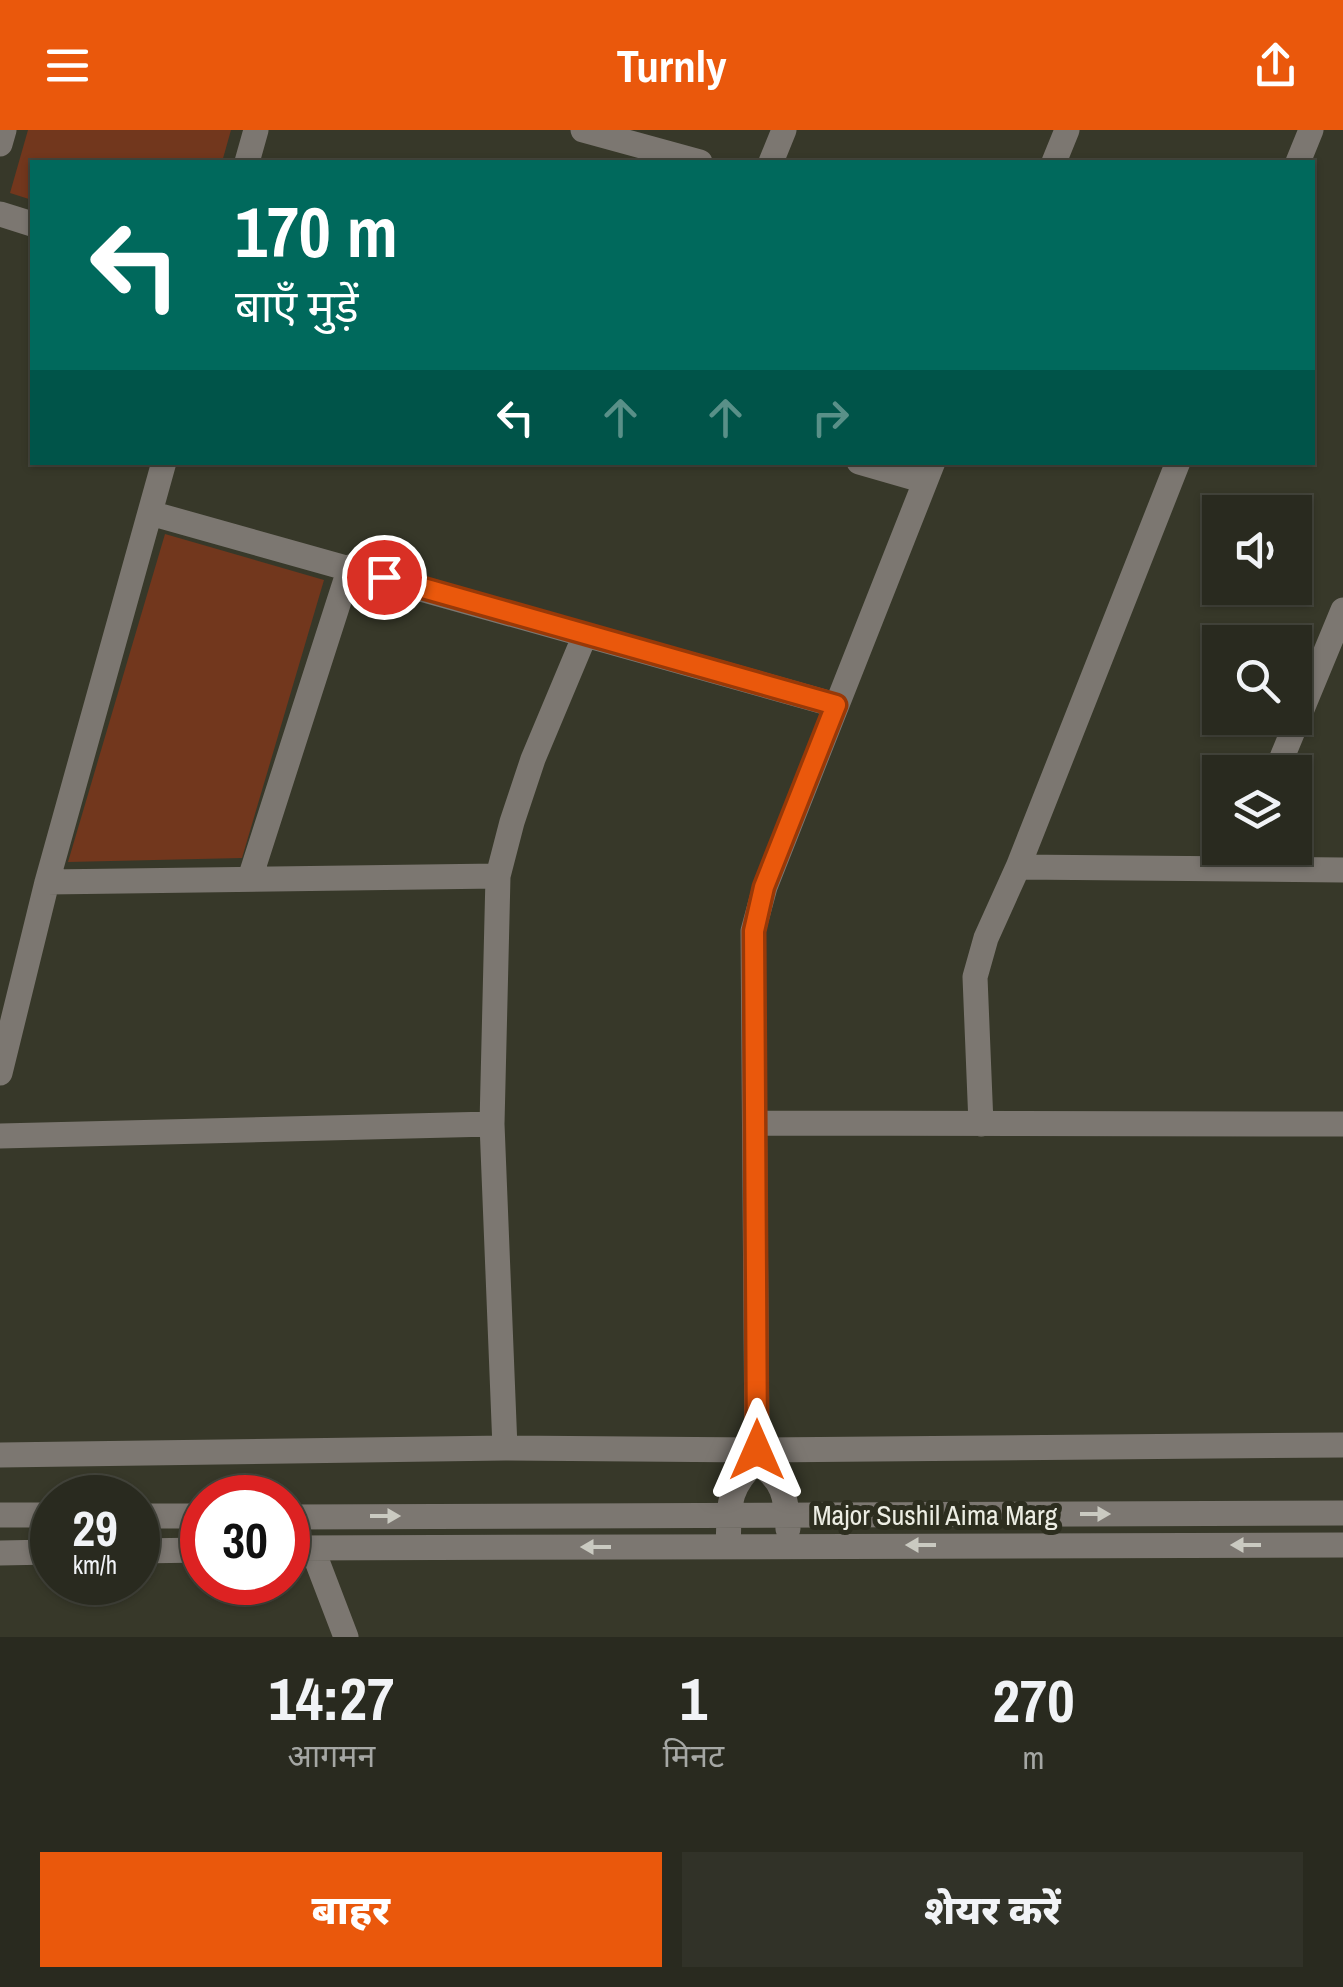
<!DOCTYPE html>
<html lang="hi">
<meta charset="utf-8">
<style>
body{margin:0;font-family:"Archivo Narrow","Noto Sans Devanagari",sans-serif;background:#313228;color:#f1f3f6;height:100vh;display:flex;flex-direction:column;font-size:38px;white-space:nowrap}
*{box-sizing:border-box;margin:0}
p{font-size:32px;color:#a5a7a4}
.icon{flex:none;width:55px;height:55px;fill:none;stroke:currentColor;stroke-width:2;stroke-linecap:round;stroke-linejoin:round}
.map{position:relative;height:1507px;overflow:hidden}
.panel{display:flex;flex-direction:column;background:#292a1f;flex:1}
.panel>*{flex:none}
.hud{position:absolute;left:30px;top:30px;width:1285px;height:305px;border-radius:0px;box-shadow:0 2px 8px #0004,0 0 0 2px #45463d;background:#00695c;color:#fff;overflow:hidden}
.buttons{position:absolute;left:1202px;top:365px;display:grid;gap:20px}
.buttons a{display:grid;place-items:center;width:110px;height:110px;border-radius:0px;background:#292a1f;box-shadow:0 2px 8px #0004,0 0 0 2px #45463d;font-size:50px}
.speed{position:absolute;left:30px;top:1345px;display:flex;gap:20px;font-size:50px;font-weight:700;text-align:center}
.speed>*{display:grid;place-content:center;width:130px;height:130px;border-radius:50%;background:#292a1f;box-shadow:0 2px 8px #0004,0 0 0 2px #45463d;line-height:1}
.speed small{font-size:25px;font-weight:400}
.speed .limit{border:15px solid #d22;background:#fff;color:#111}
.pin{position:absolute;display:grid;place-items:center;width:85px;height:85px;color:#fff;margin:-42px;border:5px solid #fff;border-radius:50%;box-shadow:0 2px 10px #0007}
.me{position:absolute;width:110px;margin:-55px;rotate:0deg;stroke-linejoin:round;filter:drop-shadow(0 0 8px #0008)}
.turn{display:flex;align-items:center;gap:35px;height:210px;padding:0 40px;font-size:45px}
.turn .icon{width:130px;height:130px;stroke-width:2.5}
.turn b{display:block;font-size:70px;line-height:85px}
.lanes{display:flex;align-items:center;height:95px;padding:0 40px;background:#0003;justify-content:center;gap:50px;direction:ltr}
.lanes .off{opacity:.35}
.eta{display:flex;justify-content:space-evenly;align-items:center;height:170px;text-align:center}
.eta b{font-size:60px;font-weight:800;line-height:70px}
.action{display:flex;gap:20px;margin-top:auto;padding:20px 40px}
.action a{flex:1;height:115px;border-radius:0px;background:#ea580c;color:#fff;font-size:40px;font-weight:800;line-height:115px;text-align:center}
.action a+a{background:#313228;color:#f1f3f6}
header{display:flex;justify-content:space-between;align-items:center;height:130px;padding:0 40px;background:#ea580c;color:#fff;font-size:45px;font-weight:800}
.map>svg:first-child{display:block}
.green{fill:#72371d}
.lines{fill:none;stroke-linecap:round;stroke-linejoin:round}
.minor{stroke:#7c7771;stroke-width:25}
.oneway{fill:#cacac1}
.route-casing{stroke:#983908;stroke-width:25}
.route{stroke:#ea580c;stroke-width:18}
.labels{text-anchor:middle;dominant-baseline:central;stroke-width:10;stroke-linejoin:round;paint-order:stroke}
.street-label{font-size:28px;fill:#ecede3;stroke:#2d2e1f}
</style>
<header><svg class="icon" aria-label="menu" viewBox="0 0 24 24"><path d="M4 6h16M4 12h16M4 18h16"/></svg>Turnly<svg class="icon" aria-label="share" viewBox="0 0 24 24"><path d="M12 15V3M7 8l5-5 5 5M5 13v7h14v-7"/></svg></header>
<div class="map">
<svg width="1343" height="1507" viewBox="0 0 1343 1507">
<rect width="100%" height="100%" fill="#373829"/>
<path class="green" d="M28 0H231L222 32H32V70L10 63Z
M165 404 324 450 242 728 68 732Z"/>
<g class="lines">
<path class="minor" d="M583 0 700 32
M0 14 4 0
M247 32 256 0
M771 32 784 0
M1054 32 1067 0
M1298 32 1311 0
M0 84 32 94
M859 332 925 351
M150 383 835 575
M1276 642 1343 480
M1018 737 1343 740
M250 748 350 437
M47 752 498 746
M0 943 47 752 164 332
M756 993 1343 994
M981 994 975 847 986 808 1018 737 1178 332
M0 1006 492 994
M505 1318 492 994 498 746 512 692 533 629 585 505
M0 1325 505 1318 757 1320 1343 1315
M756 1331C784 1351 786 1366 788 1399
M0 1385H52
M138 1386H202
M288 1387 1343 1383
M728 1417C730 1377 725 1361 756 1331L757 1320 753 801 765 757 933 332
M288 1418 1343 1415
M312 1418 346 1507
M138 1421 202 1420
M0 1423 52 1422"/>
</g>
<defs><path id="oneway-solid" d="M-6-.8H1V-3.2L6.5 0L1 3.2V.8H-6Z" transform="scale(2.5)"/></defs>
<g class="oneway">
<use href="#oneway-solid" transform="translate(1095 1384)"/>
<use href="#oneway-solid" transform="translate(385 1386)"/>
<use href="#oneway-solid" transform="translate(921 1415) rotate(180)"/>
<use href="#oneway-solid" transform="translate(1246 1415) rotate(-180)"/>
<use href="#oneway-solid" transform="translate(596 1417) rotate(180)"/>
</g>
<g class="lines">
<g class="route-casing">
<path id="route" d="M384 447 836 575 764 757 754 801 757 1320"/>
</g>
<use href="#route" class="route"/>
</g>
<g class="labels">
<g class="street-label">
<text x="935" y="1385">Major Sushil Aima Marg</text>
</g>
</g>
</svg>
<div class="buttons">
<a><svg class="icon" aria-label="sound" viewBox="0 0 24 24"><path d="M4 9h4l5-4v14l-5-4H4zM17 9q2 3 0 6"/></svg></a>
<a><svg class="icon" aria-label="search" viewBox="0 0 24 24"><circle cx="10" cy="10" r="6"/><path d="M15 15l6 6"/></svg></a>
<a><svg class="icon" aria-label="layers" viewBox="0 0 24 24"><path d="M12 4l9 5-9 5-9-5zM3 14l9 5 9-5"/></svg></a>
</div>
<div class="speed"><div>29<small>km/h</small></div><div class="limit">30</div></div>
<div class="pin" style="left:384px;top:447px;background:#d93025"><svg class="icon" aria-label="arrive" viewBox="0 0 24 24"><path d="M6 21V4h12l-3 4 3 4H6"/></svg></div>
<svg class="me" style="left:757px;top:1320px" viewBox="-20 -20 40 40"><path d="M0-17L14 15 0 8-14 15z" fill="#ea580c" stroke="#fff" stroke-width="4"/></svg>
<div class="hud">
<div class="turn"><svg class="icon" aria-label="left" viewBox="0 0 24 24"><path d="M17 20v-9H6M10 6l-5 5 5 5"/></svg><div><b>170 m</b>बाएँ मुड़ें</div></div>
<div class="lanes"><svg class="icon" aria-label="left" viewBox="0 0 24 24"><path d="M17 20v-9H6M10 6l-5 5 5 5"/></svg><svg class="icon off" aria-label="ahead" viewBox="0 0 24 24"><path d="M12 20V5M6 11l6-6 6 6"/></svg><svg class="icon off" aria-label="ahead" viewBox="0 0 24 24"><path d="M12 20V5M6 11l6-6 6 6"/></svg><svg class="icon off" aria-label="right" viewBox="0 0 24 24"><path d="M7 20v-9h11M14 6l5 5-5 5"/></svg></div>
</div>
</div>
<section class="panel">
<div class="eta">
<div><b>14:27</b><p>आगमन</p></div>
<div><b>1</b><p>मिनट</p></div>
<div><b>270</b><p>m</p></div>
</div>
<div class="action"><a>बाहर</a><a>शेयर करें</a></div>
</section>
